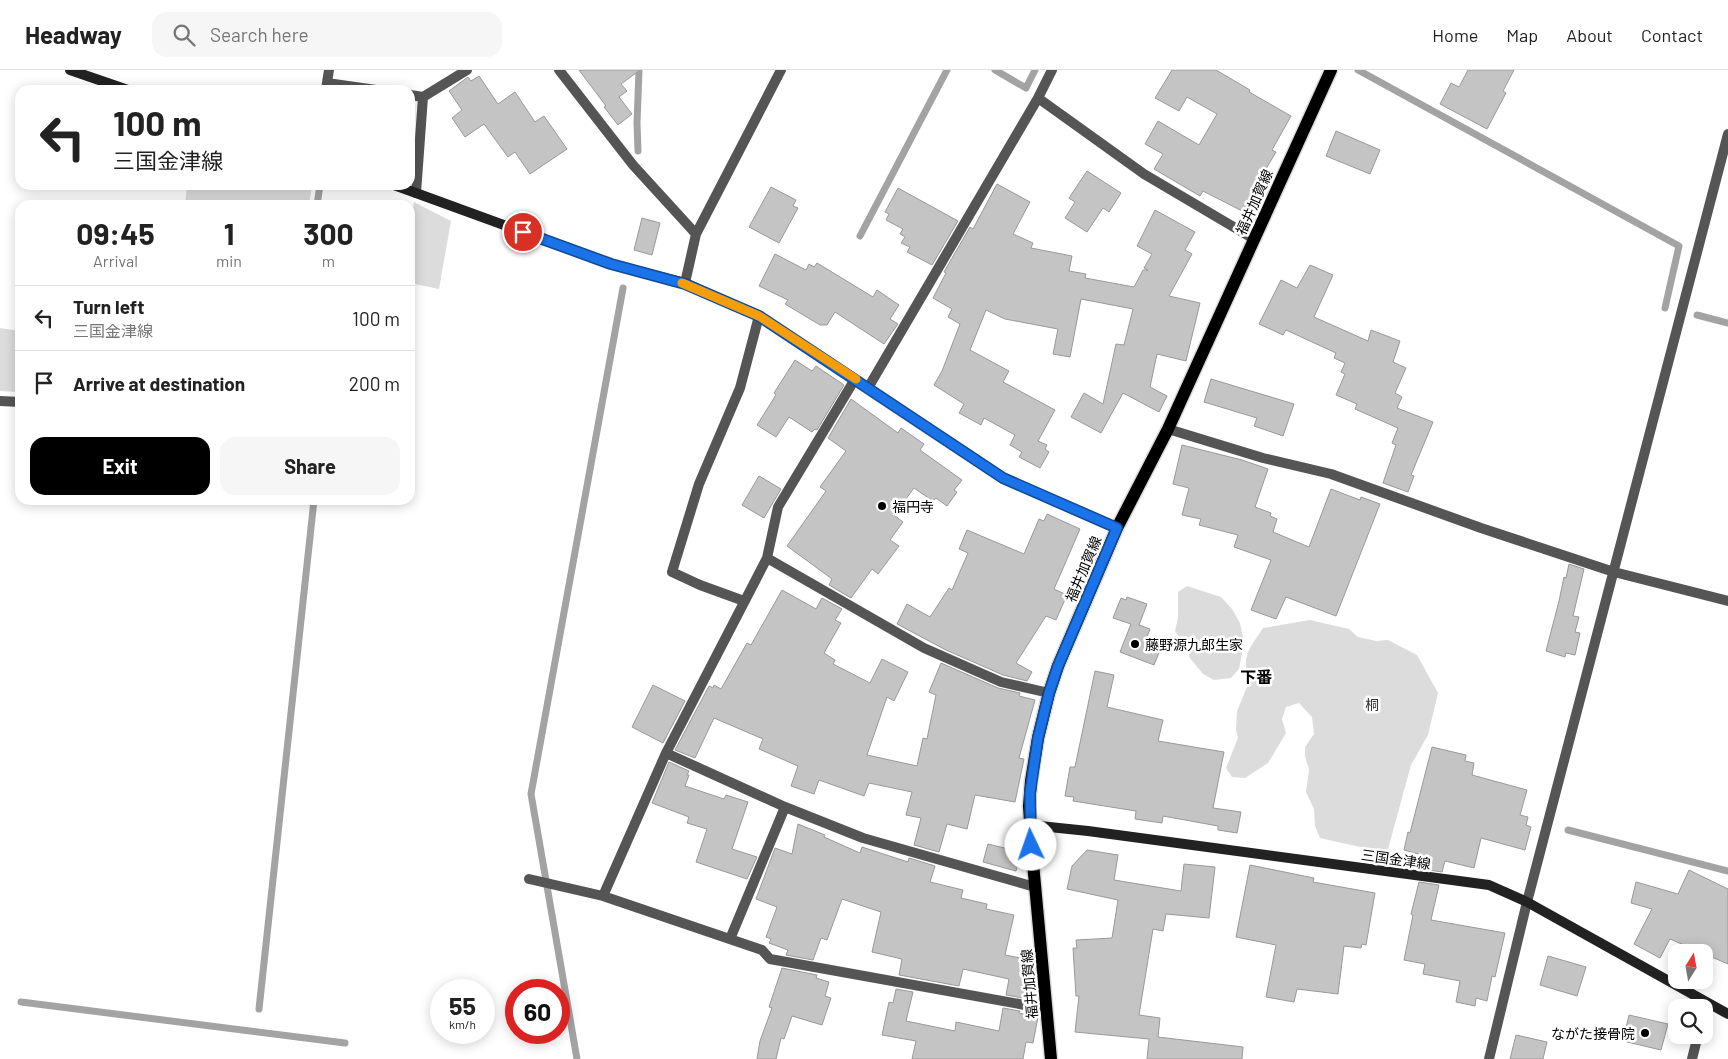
<!DOCTYPE html>
<meta charset="utf-8">
<style>
body{margin:0;font-family:Barlow,"Noto Sans JP",sans-serif;background:#f6f6f6;color:#222;height:100vh;display:flex;flex-direction:column;font-size:19px;white-space:nowrap}
*{box-sizing:border-box;margin:0}
p{font-size:16px;color:#767676}
.icon{flex:none;width:28px;height:28px;fill:none;stroke:currentColor;stroke-width:2;stroke-linecap:round;stroke-linejoin:round}
.map{position:relative;flex:1;overflow:hidden}
.details{position:absolute;left:15px;top:130px;width:400px;height:305px;display:flex;flex-direction:column;background:#fff;border-radius:15px;box-shadow:0 2px 12px #0003}
.details>*{flex:none}
.banner{position:absolute;left:15px;top:15px;width:400px;height:105px;border-radius:15px;box-shadow:0 2px 12px #0003;background:#fff;color:#222;overflow:hidden}
.needle{width:32px;rotate:11deg}
.fabs{position:absolute;left:1668px;top:874px;display:grid;gap:10px}
.fabs a{display:grid;place-items:center;width:45px;height:45px;border-radius:10px;background:#fff;box-shadow:0 2px 12px #0003;font-size:25px}
.speed{position:absolute;left:430px;top:909px;display:flex;gap:10px;font-size:25px;font-weight:700;text-align:center}
.speed>*{display:grid;place-content:center;width:65px;height:65px;border-radius:50%;background:#fff;box-shadow:0 2px 12px #0003;line-height:1}
.speed small{font-size:12px;font-weight:400}
.speed .limit{border:8px solid #d22;background:#fff;color:#111}
.pin{position:absolute;display:grid;place-items:center;width:42px;height:42px;color:#fff;margin:-21px;border:2px solid #fff;border-radius:50%;box-shadow:0 1px 5px #0007}
.me{position:absolute;width:55px;margin:-28px;rotate:357deg;stroke-linejoin:round;filter:drop-shadow(0 0 4px #0008)}
.turn{display:flex;align-items:center;gap:18px;height:105px;padding:0 15px;font-size:22px}
.turn .icon{width:65px;height:65px;stroke-width:2.5}
.turn b{display:block;font-size:35px;line-height:42px}
.eta{display:flex;justify-content:space-evenly;align-items:center;height:85px;text-align:center}
.eta b{font-size:30px;font-weight:700;line-height:35px}
.cta{display:flex;gap:10px;margin-top:auto;padding:10px 15px}
.cta a{flex:1;height:58px;border-radius:15px;background:#000;color:#fff;font-size:20px;font-weight:700;line-height:58px;text-align:center}
.cta a+a{background:#f6f6f6;color:#222}
ul{padding:0;list-style:none}
li{display:flex;align-items:center;gap:15px;height:65px;padding:0 15px;border-top:1px solid #e0e0e0}
li div{flex:1}
li b{display:block;font-size:19px}
li em{font-style:normal}
header{display:flex;align-items:center;gap:30px;box-sizing:border-box;height:70px;padding:0 25px;background:#fff;border-bottom:1px solid #e0e0e0}
header strong{font-size:24px}
nav{display:flex;gap:28px;margin-inline-start:auto;font-size:18px}
.search{width:350px;height:45px;background:#f6f6f6;display:flex;align-items:center;gap:12px;box-sizing:border-box;padding:0 18px;border-radius:15px;color:#767676;font-size:19px}
.map>svg:first-child{display:block}
.green{fill:#dcdcdc}
.lines{fill:none;stroke-linecap:round;stroke-linejoin:round}
.stream{stroke:#a3a3a3;stroke-width:7}
.building{fill:#c4c4c4;stroke:#999}
.primary-casing{stroke:#dbdbdb;stroke-width:15}
.street{stroke:#555;stroke-width:10}
.secondary{stroke:#222;stroke-width:10}
.primary{stroke:#000;stroke-width:12}
.route-casing{stroke:#114b97;stroke-width:12}
.route{stroke:#1a73e8;stroke-width:9}
.slow{stroke:#f59e0b;stroke-width:9}
.poi-dot{fill:#000;stroke:#fff;stroke-width:2}
.labels{text-anchor:middle;dominant-baseline:central;stroke-width:5;stroke-linejoin:round;paint-order:stroke}
.street-label{font-size:14px;fill:#000;stroke:#fff}
.poi-label{font-size:14px;fill:#000;stroke:#fff;text-anchor:start}
.park-label{font-size:14px;fill:#333;stroke:#fff}
.quarter-label{font-size:16px;font-weight:bold;fill:#000;stroke:#fff}
</style>
<header>
<strong>Headway</strong>
<div class="search"><svg class="icon" aria-label="search" viewBox="0 0 24 24"><circle cx="10" cy="10" r="6"/><path d="M15 15l6 6"/></svg>Search here</div>
<nav><a>Home</a><a>Map</a><a>About</a><a>Contact</a></nav>
</header>
<div class="map">
<svg width="1728" height="989" viewBox="0 0 1728 989">
<rect width="100%" height="100%" fill="#fff"/>
<path class="green" d="M187 115H312L309 135H185Z
M414 132 451 151 439 219 410 213V157Z
M0 258 20 261V322L0 321Z
M1187 516 1221 527 1232 539 1240 553 1243 568 1242 583 1239 599 1231 608 1214 610 1203 604 1190 588 1185 574 1175 561 1178 547V522Z
M1310 550 1349 559 1358 567 1376 571 1388 570 1417 585 1438 623 1428 665 1411 695 1387 783 1320 768 1315 756 1314 739 1306 722 1309 700 1305 686V677L1314 664 1312 647 1299 633 1286 637 1282 649 1286 663 1268 693 1245 708 1232 707 1226 698 1238 668 1236 659 1237 641 1249 612C1241 585 1249 580 1263 558Z"/>
<g class="lines">
<path class="stream" d="M995 0 1026 18 1035 0
M1358 0 1679 176 1665 238
M638 81 637 53 639 0
M317 135 320 115
M860 166 947 0
M1697 245 1728 253
M1568 760 1728 801
M21 932 345 973
M259 939 314 430
M577 989 531 724 623 218"/>
</g>
<path class="building" d="M579 0H640L621 14 627 21 619 27 632 44 618 55 604 37 606 36Z
M1172 0H1216L1250 20 1249 22 1291 46 1272 80 1276 82 1260 109 1263 111 1246 143 1203 121 1200 126 1154 99 1163 84 1145 74 1158 51 1199 75 1217 44 1187 27 1179 41 1155 28Z
M1468 0H1514L1503 21 1506 23 1487 59 1440 34 1451 13 1459 17Z
M479 6 498 34 515 22 535 52 544 46 567 79 530 104 515 82 508 87 484 54 465 67 452 48 462 40 449 21 468 7 471 11Z
M1336 61 1380 80 1370 104 1326 86Z
M1087 101 1121 123 1109 142 1103 138 1087 162 1065 148 1075 132 1069 128Z
M997 114 1030 132 1013 164 1033 173 1031 178 1072 186 1069 201 1086 204 1085 208 1134 217 1143 200H1148L1144 198 1152 184 1137 176 1155 140 1195 162 1185 180 1192 184 1169 226 1200 233 1186 291 1157 284 1150 317 1167 326 1159 342 1123 323 1101 363 1071 347 1084 323 1103 334 1116 274 1124 275 1133 239 1081 229 1070 287 1053 284 1058 259 1005 249 986 240 970 280 1009 301 1003 312 1055 340 1038 371 1047 375 1045 379 1049 382 1040 398 1019 387 1022 382 1010 375 1015 365 984 348 981 355 959 343 964 334 934 315 942 301 960 254 948 247 952 239 933 228 946 203 944 202 970 157 973 159Z
M771 117 796 130 793 136 798 138 779 173 749 157Z
M898 118 958 151 932 195 907 182 910 177 901 173 905 167 900 164 903 159 886 150 889 144 885 142Z
M642 148 660 153 652 185 634 180Z
M775 184 806 200 809 194 814 197 817 193 873 227 877 220 899 235 890 249 898 254 884 274 835 242 827 255H820L785 234 788 230 759 216Z
M1310 195 1333 205 1314 247 1368 271 1371 260 1400 271 1393 292 1406 298 1395 323 1402 327 1397 338 1433 352 1411 405 1414 406 1408 422 1383 413 1396 375 1392 373 1398 358 1355 339 1357 334 1336 325 1345 304 1341 302 1345 293 1334 288 1336 283 1286 260 1283 265 1259 254 1281 210 1297 218Z
M795 290 812 301 816 296 844 315 817 360 815 359 812 362 789 347 776 367 757 355 776 325 774 323Z
M1211 309 1294 334 1283 366 1254 356 1257 348 1204 332Z
M851 329 898 363 901 358 924 374 920 380 962 410 954 420 957 422 947 436 936 428 933 431 914 418 894 445 903 452 890 470 899 476 878 504 872 499 851 528 829 515 832 509 787 476 826 421 820 417 846 381 828 368Z
M1182 375 1242 390 1268 399 1255 437 1271 443 1270 446 1277 449 1273 462 1309 477 1331 419 1360 430 1361 427 1380 434 1336 546 1286 527 1276 549 1251 540 1271 490 1234 477 1238 465 1199 455 1201 449 1182 445 1189 418 1173 414Z
M759 406 781 419 764 448 742 435Z
M1047 444 1080 459 1054 519 1067 525 1056 550 1046 546 1016 593 1032 602 1027 611 1003 605 946 580 897 554 907 534 930 547 949 518 952 520 968 483 959 479 967 460 1024 484 1039 449 1044 451Z
M1569 494 1584 499 1573 546 1579 547 1575 562 1580 563 1575 585 1566 583 1565 587 1546 581 1559 531 1564 507 1566 508Z
M782 520 816 539 822 528 842 539 835 550 841 553 824 583 835 590 833 594 870 613 882 589 908 602 894 631 887 627 867 685 917 696 923 668 927 669 936 625 929 622 941 593 998 618 1020 623 1019 626 1035 630 1019 688 1024 689 1015 732 975 725 967 759 947 754 939 782 914 775 921 748 906 745 912 722 869 713 864 726 819 710 814 724 791 716 798 696 759 679 763 669 714 648 695 688 675 680 709 616 713 618 714 615 721 619 747 573 751 575Z
M1127 527 1147 534 1139 555 1150 559 1145 572 1161 578 1154 595 1120 582 1131 554 1113 548 1121 528 1126 530Z
M1095 601 1114 605 1107 637 1163 650 1158 671 1224 682 1213 738 1241 742 1237 763 1218 760V756L1163 746 1162 753 1135 749 1136 741 1073 731 1074 727 1065 726 1070 697H1075Z
M653 615 685 631 663 673 632 657Z
M1432 677 1466 685 1465 691 1474 693 1472 705 1527 720 1520 745 1528 747 1526 755 1531 757 1525 780 1481 768 1474 798 1445 791 1442 802 1422 799 1425 786 1404 780 1408 762 1410 763Z
M669 692 689 701 687 705H689L685 716 724 729 726 725 748 732 732 779 757 787 747 809 696 792 707 759 687 753 689 747 652 733Z
M798 754 825 765 824 767 860 783 862 777 908 792 909 788 935 796 930 812 963 820 961 828 987 834 986 839 1014 845 1005 885 1031 890 1023 928 1006 925 1009 909 963 899 959 916 899 905 902 889 872 882 881 842 842 829 827 870 821 868 813 890 786 885 788 880 769 873 771 869 766 867 777 837 756 829 775 778 792 784Z
M988 774 1021 782 1016 801 983 792Z
M1087 780 1118 785 1114 810 1181 821 1184 794 1215 797 1209 848 1166 844 1163 861 1153 859 1139 945 1160 948 1158 967 1243 977 1242 989H1147L1149 969 1075 962 1079 926H1076L1073 878H1077L1076 870 1112 868 1118 830 1067 819 1072 796Z
M1250 795 1314 808 1313 812 1375 823 1366 875 1362 874 1361 878 1344 876 1338 924 1297 919 1294 932 1266 927 1276 875 1236 867Z
M1689 800 1728 819V894L1670 869 1660 888 1634 874 1652 839 1631 833 1636 812 1678 824Z
M1419 812 1439 815 1431 850 1505 863 1495 907 1492 906 1487 931 1476 928 1475 936 1456 932 1460 911 1423 904 1425 894 1404 890 1413 845 1411 844Z
M1548 886 1586 897 1577 926 1540 915Z
M782 898 817 905 816 908 829 912 825 926 831 928 822 955 792 946 784 969 781 968 776 989H757L760 971 772 938 769 937Z
M896 919 913 922 906 951 955 961 956 952 999 961 1003 938 1020 941 1019 943 1038 947 1033 973 1026 972 1023 989H912L916 971 882 965 889 932 893 933Z
M1629 945 1668 954 1661 980 1623 971Z
M1516 965 1547 972 1543 989H1510Z"/>
<g class="lines">
<g class="primary-casing">
<path id="primary" d="M1051 989 1033 793 1029 736 1031 711 1038 668 1049 623 1058 596 1117 458 1168 359 1331 0"/>
</g>
<path class="street" d="M559 0 633 95 696 164 685 213
M327 13 376 20
M326 19 329 0
M410 25 423 27 467 0
M1038 28 1144 104 1254 169
M416 123 423 27
M696 164 781 0
M868 318 1038 28 1052 0
M0 331 20 332
M1168 359 1263 388 1331 404 1481 458 1614 502 1728 531
M767 488 924 578 1001 612 1049 623
M744 531 700 515 672 502 699 414 740 318 759 246
M666 683 785 737 863 768 1035 817
M529 809 603 826 762 880 770 889 1047 939
M603 826 666 683 767 488 778 437 855 309
M730 869 785 737
M1489 989 1527 832 1728 64
M1692 989 1698 965"/>
<path class="secondary" d="M70 0 128 20
M394 115 611 194 685 213 759 246 1003 408 1117 458
M1030 755 1088 761 1489 815 1527 832 1728 944"/>
<use href="#primary" class="primary"/>
</g>
<g class="lines">
<g class="route-casing">
<path id="route" d="M523 162 611 194 685 214 759 246 1003 408 1117 458 1058 596 1049 623 1038 668 1030 723 1031 775"/>
</g>
<use href="#route" class="route"/>
<path class="slow" d="M682 213 759 246 856 309"/>
</g>
<g class="poi-dot">
<circle cx="882" cy="436" r="5"/>
<circle cx="1135" cy="574" r="5"/>
<circle cx="1645" cy="963" r="5"/>
</g>
<g class="labels">
<g class="street-label">
<text transform="translate(1254 132) rotate(-66)">福井加賀線</text>
<text transform="translate(1083 499) rotate(-67)">福井加賀線</text>
<text transform="translate(1396 789) rotate(8)">三国金津線</text>
<text transform="translate(1029 914) rotate(-95)">福井加賀線</text>
</g>
<g class="poi-label">
<text x="892" y="436">福円寺</text>
<text x="1145" y="574">藤野源九郎生家</text>
<text x="1635" y="963" text-anchor="end">ながた接骨院</text>
</g>
<g class="park-label">
<text x="1372" y="634">桐</text>
</g>
<g class="quarter-label">
<text x="1256" y="606">下番</text>
</g>
</g>
</svg>
<div class="fabs">
<a><svg class="needle" viewBox="-14 -14 28 28"><path d="M0-13l5 13h-10z" fill="#e53935"/><path d="M0 13l5-13h-10z" fill="#767676"/></svg></a>
<a><svg class="icon" aria-label="search" viewBox="0 0 24 24"><circle cx="10" cy="10" r="6"/><path d="M15 15l6 6"/></svg></a>
</div>
<div class="speed"><div>55<small>km/h</small></div><div class="limit">60</div></div>
<div class="pin" style="left:523px;top:162px;background:#d93025"><svg class="icon" aria-label="arrive" viewBox="0 0 24 24"><path d="M6 21V4h12l-3 4 3 4H6"/></svg></div>
<svg class="me" style="left:1031px;top:775px" viewBox="-20 -20 40 40"><circle r="19" fill="#fff"/><path d="M0-13L10 11 0 6-10 11z" fill="#1a73e8"/></svg>
<div class="banner">
<div class="turn"><svg class="icon" aria-label="left" viewBox="0 0 24 24"><path d="M17 20v-9H6M10 6l-5 5 5 5"/></svg><div><b>100 m</b>三国金津線</div></div>
</div>
<section class="details">
<div class="eta">
<div><b>09:45</b><p>Arrival</p></div>
<div><b>1</b><p>min</p></div>
<div><b>300</b><p>m</p></div>
</div>
<ul>
<li><svg class="icon" aria-label="left" viewBox="0 0 24 24"><path d="M17 20v-9H6M10 6l-5 5 5 5"/></svg><div><b>Turn left</b><p>三国金津線</p></div><em>100 m</em></li>
<li><svg class="icon" aria-label="arrive" viewBox="0 0 24 24"><path d="M6 21V4h12l-3 4 3 4H6"/></svg><div><b>Arrive at destination</b></div><em>200 m</em></li>
</ul>
<div class="cta"><a>Exit</a><a>Share</a></div>
</section>
</div>
